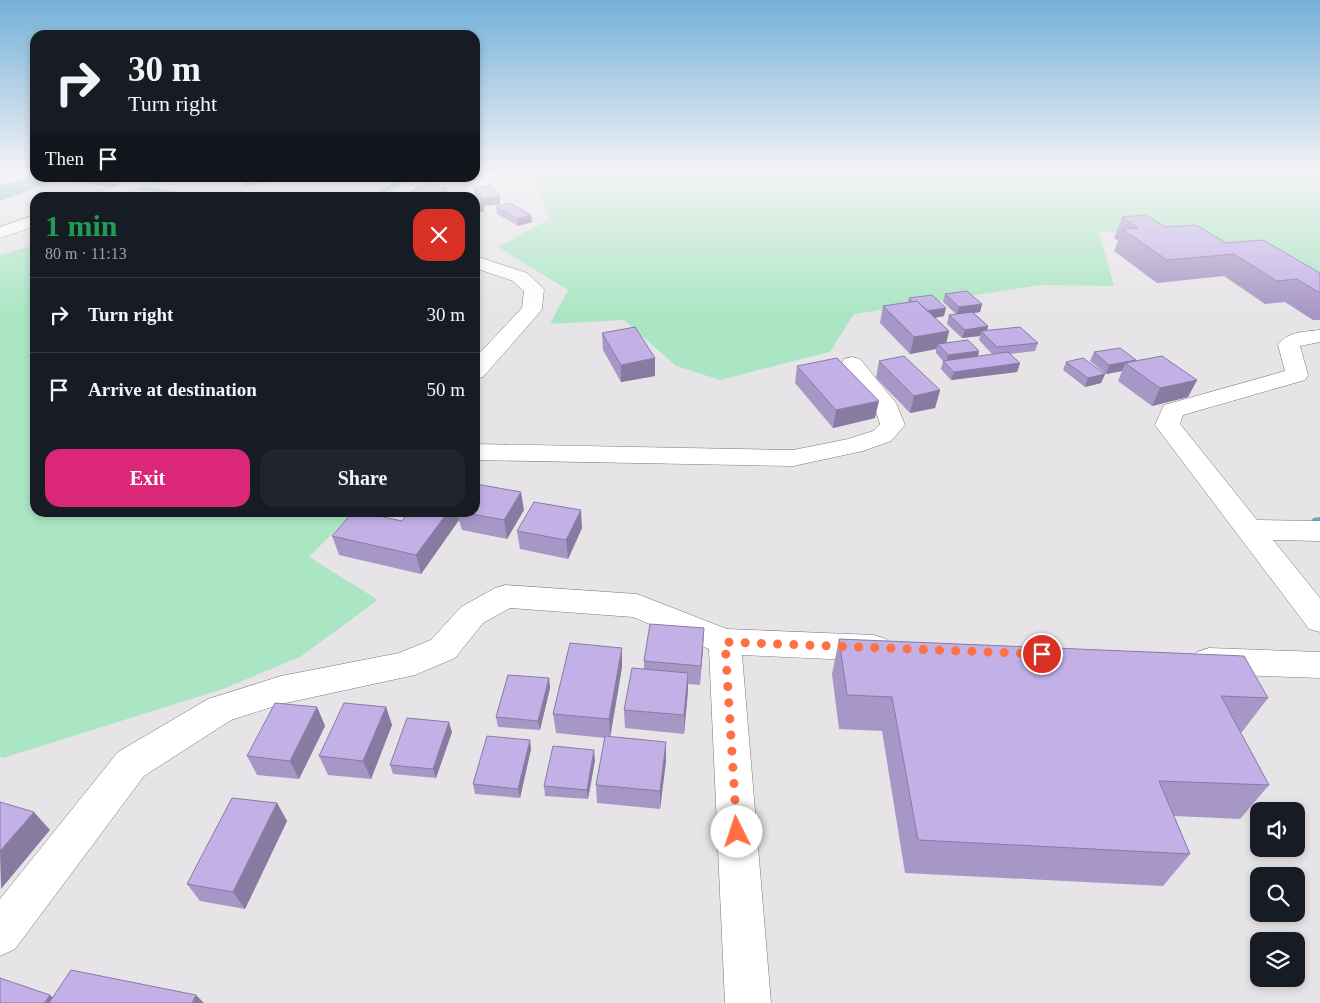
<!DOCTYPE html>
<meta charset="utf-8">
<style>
body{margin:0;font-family:Georgia,serif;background:#20242c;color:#f1f3f6;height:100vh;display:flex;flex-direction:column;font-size:19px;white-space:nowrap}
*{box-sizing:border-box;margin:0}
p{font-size:16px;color:#9ea1a6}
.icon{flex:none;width:28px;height:28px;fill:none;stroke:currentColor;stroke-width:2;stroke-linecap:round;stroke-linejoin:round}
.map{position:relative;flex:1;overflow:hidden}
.sheet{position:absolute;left:30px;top:192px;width:450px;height:325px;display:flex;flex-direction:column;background:#171b24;border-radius:15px;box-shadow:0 2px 8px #0003}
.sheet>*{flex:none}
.top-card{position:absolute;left:30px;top:30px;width:450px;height:152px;border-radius:15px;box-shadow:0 2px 8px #0003;background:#171b24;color:#f1f3f6;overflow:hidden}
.controls{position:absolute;left:1250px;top:802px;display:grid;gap:10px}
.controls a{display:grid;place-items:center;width:55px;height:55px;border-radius:10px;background:#171b24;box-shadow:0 2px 8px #0003;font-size:25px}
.pin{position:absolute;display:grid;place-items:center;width:42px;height:42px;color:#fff;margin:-21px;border:2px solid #fff;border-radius:50%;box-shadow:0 1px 5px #0007}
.me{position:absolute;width:55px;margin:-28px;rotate:356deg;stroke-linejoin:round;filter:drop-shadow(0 0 4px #0008)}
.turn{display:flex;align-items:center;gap:18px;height:105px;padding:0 15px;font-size:22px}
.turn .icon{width:65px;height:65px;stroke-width:2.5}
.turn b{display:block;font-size:35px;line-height:42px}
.then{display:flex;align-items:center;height:48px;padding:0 15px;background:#0003;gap:10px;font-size:19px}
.round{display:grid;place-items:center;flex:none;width:52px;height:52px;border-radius:15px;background:#20242c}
.head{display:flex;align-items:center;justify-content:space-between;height:85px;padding:0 15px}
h1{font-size:30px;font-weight:600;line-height:38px;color:#1e9e55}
.primary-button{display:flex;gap:10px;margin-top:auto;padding:10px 15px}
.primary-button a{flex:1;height:58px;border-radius:15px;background:#db2777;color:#fff;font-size:20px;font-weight:600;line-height:58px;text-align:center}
.primary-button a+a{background:#20242c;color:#f1f3f6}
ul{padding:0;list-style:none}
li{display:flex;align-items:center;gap:15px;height:75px;padding:0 15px;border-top:1px solid #363941}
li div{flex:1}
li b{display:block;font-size:19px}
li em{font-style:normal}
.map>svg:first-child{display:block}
.green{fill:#abe6c4}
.water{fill:#63abc1}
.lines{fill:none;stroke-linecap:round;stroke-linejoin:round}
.stream{fill:#63abc1;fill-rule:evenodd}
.minor-casing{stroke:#7a777a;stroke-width:1}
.minor{fill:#fff;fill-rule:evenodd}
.wall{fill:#a797c7}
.shaded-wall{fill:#887ba2}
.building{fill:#c2b0e7;stroke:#887ba2}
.route{stroke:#ff7043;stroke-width:9;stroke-dasharray:0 16.2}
</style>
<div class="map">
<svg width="1320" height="1003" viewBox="0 0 1320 1003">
<rect width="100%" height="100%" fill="#e7e4e8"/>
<path class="green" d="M529 173H1320V284L1255 254 1180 233 1099 232 1114 286 1041 285 854 314 830 352 720 380 676 366 624 320 550 324 568 290 498 247 550 219Z
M35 245V512L353 513 309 557 378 600 300 657 223 689 3 758 0 757V255Z"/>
<path class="water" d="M35 175V178H63L0 201V186Z"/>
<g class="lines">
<path class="stream" d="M56 178H69L228 198H206L59 180Z
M403 178H409L376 198H368Z
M1320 517V523L1313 522 1312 520 1313 518Z"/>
<g class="minor-casing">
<path id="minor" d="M485 173H503L470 198H450Z
M136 178H157L155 181 112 198H88L90 195Z
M410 178H428L402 198H383Z
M35 215V226L0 238V227Z
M475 256 527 273 544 289 542 309 539 313 483 377 475 379V358L522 308 524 291 513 281 475 268Z
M1320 330V342L1300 346 1308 375 1305 380 1183 415 1180 424 1257 520 1320 521V541L1273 540 1320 598V632L1309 629 1155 425 1164 405 1285 371 1278 345C1288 331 1304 332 1320 330Z
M852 357 860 359 896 403 905 425 891 441 863 451 793 466 475 460V444L793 450 848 439 873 431 880 424 875 409 841 364 844 359Z
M506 585 637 594 727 629 874 635 886 639 890 648 886 657 874 661 742 655 771 1003H725L709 649 633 617 510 608 483 623 455 658 415 675 281 704 231 720 144 776 15 949 0 956V899L118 752 208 699 281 676 399 653 431 640 461 607 495 588Z
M1209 648 1320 652V678L1209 674 1197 670 1192 661 1197 652Z"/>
</g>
<use href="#minor" class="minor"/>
</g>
<path class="wall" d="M185 178H217L211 181Z
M240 178H284V179L245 186Z
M317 178H350L346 182 318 181Z
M474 188 500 196V204L484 206V211L475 215V201L481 203 475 195Z
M447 189 448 196 445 198H399L411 197 410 192Z
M496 207 532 222 518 226 497 214Z
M1122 217 1226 243 1320 273V320H1313L1285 302 1265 304 1224 276 1157 283 1114 251 1118 241 1114 238Z
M945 294 982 304 980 312 974 313 988 326 987 331 1038 343 1035 351 1010 354 1020 363 1017 372 951 380 941 369 943 361 936 353V349L910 354 880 323 883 306 908 302 909 298 944 316 935 318 949 331 946 343 979 351 978 356 992 354 979 340 980 336 962 338 947 324 949 315 956 314 943 302Z
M602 333 655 358V376L621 382 603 350Z
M1094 352 1136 360V361L1197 380 1188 397 1152 406 1118 381 1122 371 1106 374 1090 361Z
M879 361 940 390 935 408 910 413 876 378Z
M1066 362 1105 374 1101 383 1085 387 1063 370Z
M797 366 875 418 833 428 795 383Z
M524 510 507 539 462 530 459 520 421 574 339 555 332 536 402 521 409 512H475Z
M582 528 568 559 520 549 517 531Z
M839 639 1268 698 1242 732H1240L1269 785 1240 819 1174 816 1190 854 1163 886 905 873 882 731 839 729 832 674Z
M703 647 700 685 688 684 684 734 625 728 624 710 644 669V661Z
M622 648V667L610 737 666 761 660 809 597 803 596 785 605 738 556 733 553 714Z
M549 678 550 688 540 730 498 727 496 717Z
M317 707 325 726 299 779 257 775 247 756Z
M386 707 392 725 371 779 328 775 319 756Z
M452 732 436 778 393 774 390 765Z
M531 749 520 798 475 794 473 784Z
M595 760 588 799 545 796 544 786Z
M277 803 287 821 245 909 200 901 187 884Z"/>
<path class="shaded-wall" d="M209 178H217L211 181Z
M243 178H284V179L245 186Z
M345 178H350L346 182Z
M447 189 448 196 445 198 429 197Z
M500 196V204L484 206 483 199Z
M483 204 484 211 475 215V207Z
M531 215 532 222 518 226 517 219Z
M982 304 980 312 957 315 959 307Z
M946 308 944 316 921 320 923 311Z
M988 326 986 335 981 331 980 336 962 338 965 330Z
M949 331 945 348 938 344 936 349 910 354 914 337Z
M979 351 977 359 946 364 948 355Z
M655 358V376L621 382V365Z
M1136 360 1133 369 1125 363 1122 371 1106 374 1109 365Z
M1020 363 1017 372 951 380 954 372Z
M1105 374 1101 383 1085 387 1088 378Z
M1197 380 1188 397 1152 406 1160 388Z
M940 390 935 408 910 413 914 396Z
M879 401 875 418 833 428 836 410Z
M521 492 524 510 507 539 504 520Z
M581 510 582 528 568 559 566 540Z
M448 512H458L459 520 421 574 416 555Z
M704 628 703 647 700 685 701 666Z
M622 648V667L610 738 609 719Z
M688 673V692L684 734V715Z
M549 678 550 688 540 730 538 721Z
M317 707 325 726 299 779 290 761Z
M386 707 392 725 371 779 363 761Z
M449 722 452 732 436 778 433 769Z
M530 740 531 749 520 798 518 789Z
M666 742V761L660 809V791Z
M594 750 595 760 588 799 587 790Z
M277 803 287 821 245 909 233 892Z
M34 812 50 830 1 889 0 851Z
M50 995 60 1003H44Z
M196 995 204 1003H192Z"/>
<path class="building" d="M428 184 447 189 429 197 410 192Z
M490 185 500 196 483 199 474 188Z
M404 195 413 198H399Z
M475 201 483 204 475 207Z
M510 203 531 215 517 219 496 207Z
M1146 215 1165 227 1196 225 1226 243 1263 240 1320 273V293L1297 279 1277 281 1234 254 1167 260 1122 229 1138 228 1122 217Z
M967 291 982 304 959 307 945 294Z
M932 295 946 308 927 311 917 301 913 302 909 298Z
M917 301 949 331 914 337 883 306Z
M972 312 988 326 965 330 949 315Z
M635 327 655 358 621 365 602 333Z
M1020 327 1038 343 997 347 981 331Z
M968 340 979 351 948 355 938 344Z
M1120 348 1136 360 1109 365 1094 352Z
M1008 352 1020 363 954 372 943 361Z
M904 356 940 390 914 396 879 361Z
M1162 356 1197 380 1160 388 1125 363Z
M837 358 879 401 836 410 797 366Z
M1083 358 1105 374 1088 378 1066 362Z
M476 484 521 492 504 520 461 512H475V485Z
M534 502 581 510 566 540 517 531Z
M353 512H361L402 521 409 512H448L416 555 332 536Z
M650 624 704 628 701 666 644 661Z
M839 639 1244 656 1268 698 1221 696 1269 785 1159 781 1190 854 918 840 892 697 847 695Z
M570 643 622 648 609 719 553 714Z
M632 668 688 673 684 715 624 710Z
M508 675 549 678 538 721 496 717Z
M275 703 317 707 290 761 247 756Z
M344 703 386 707 363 761 319 756Z
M407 718 449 722 433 769 390 765Z
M487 736 530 740 518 789 473 784Z
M605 736 666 742 660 791 596 785Z
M553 746 594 750 587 790 544 786Z
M232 798 277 803 233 892 187 884Z
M0 802 34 812 0 851Z
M71 970 196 995 192 1003H49Z
M0 978 50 995 44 1003H0Z"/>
<linearGradient id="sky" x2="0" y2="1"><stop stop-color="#73b0d8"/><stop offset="0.55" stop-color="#f4f3f5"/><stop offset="1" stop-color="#f4f3f5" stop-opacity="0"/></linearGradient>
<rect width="1320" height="313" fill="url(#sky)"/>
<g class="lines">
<path class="route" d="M737 832 725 642 1042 654"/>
</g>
</svg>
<div class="controls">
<a><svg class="icon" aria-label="sound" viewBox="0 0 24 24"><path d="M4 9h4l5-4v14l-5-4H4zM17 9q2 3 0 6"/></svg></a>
<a><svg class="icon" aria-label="search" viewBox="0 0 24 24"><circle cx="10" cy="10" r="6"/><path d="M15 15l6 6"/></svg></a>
<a><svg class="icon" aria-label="layers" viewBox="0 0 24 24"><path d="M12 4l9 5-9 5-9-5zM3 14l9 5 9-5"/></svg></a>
</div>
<div class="pin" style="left:1042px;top:654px;background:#d93025"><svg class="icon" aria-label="arrive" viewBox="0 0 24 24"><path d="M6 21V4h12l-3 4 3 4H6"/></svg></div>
<svg class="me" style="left:737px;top:832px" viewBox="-20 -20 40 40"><circle r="19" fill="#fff"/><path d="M0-13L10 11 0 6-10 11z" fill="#ff7043"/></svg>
<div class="top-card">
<div class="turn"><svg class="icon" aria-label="right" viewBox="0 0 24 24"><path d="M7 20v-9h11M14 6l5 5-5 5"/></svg><div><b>30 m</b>Turn right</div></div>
<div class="then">Then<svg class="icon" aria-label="arrive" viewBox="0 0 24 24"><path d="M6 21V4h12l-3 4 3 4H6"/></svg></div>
</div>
<section class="sheet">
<div class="head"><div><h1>1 min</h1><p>80 m · 11:13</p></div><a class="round" style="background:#d93025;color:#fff"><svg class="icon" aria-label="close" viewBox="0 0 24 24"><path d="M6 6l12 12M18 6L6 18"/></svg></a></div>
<ul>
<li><svg class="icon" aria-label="right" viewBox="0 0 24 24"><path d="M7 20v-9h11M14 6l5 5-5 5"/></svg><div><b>Turn right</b></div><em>30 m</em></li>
<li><svg class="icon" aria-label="arrive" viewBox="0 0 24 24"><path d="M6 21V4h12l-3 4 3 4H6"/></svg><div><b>Arrive at destination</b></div><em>50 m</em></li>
</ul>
<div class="primary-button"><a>Exit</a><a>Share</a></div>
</section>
</div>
